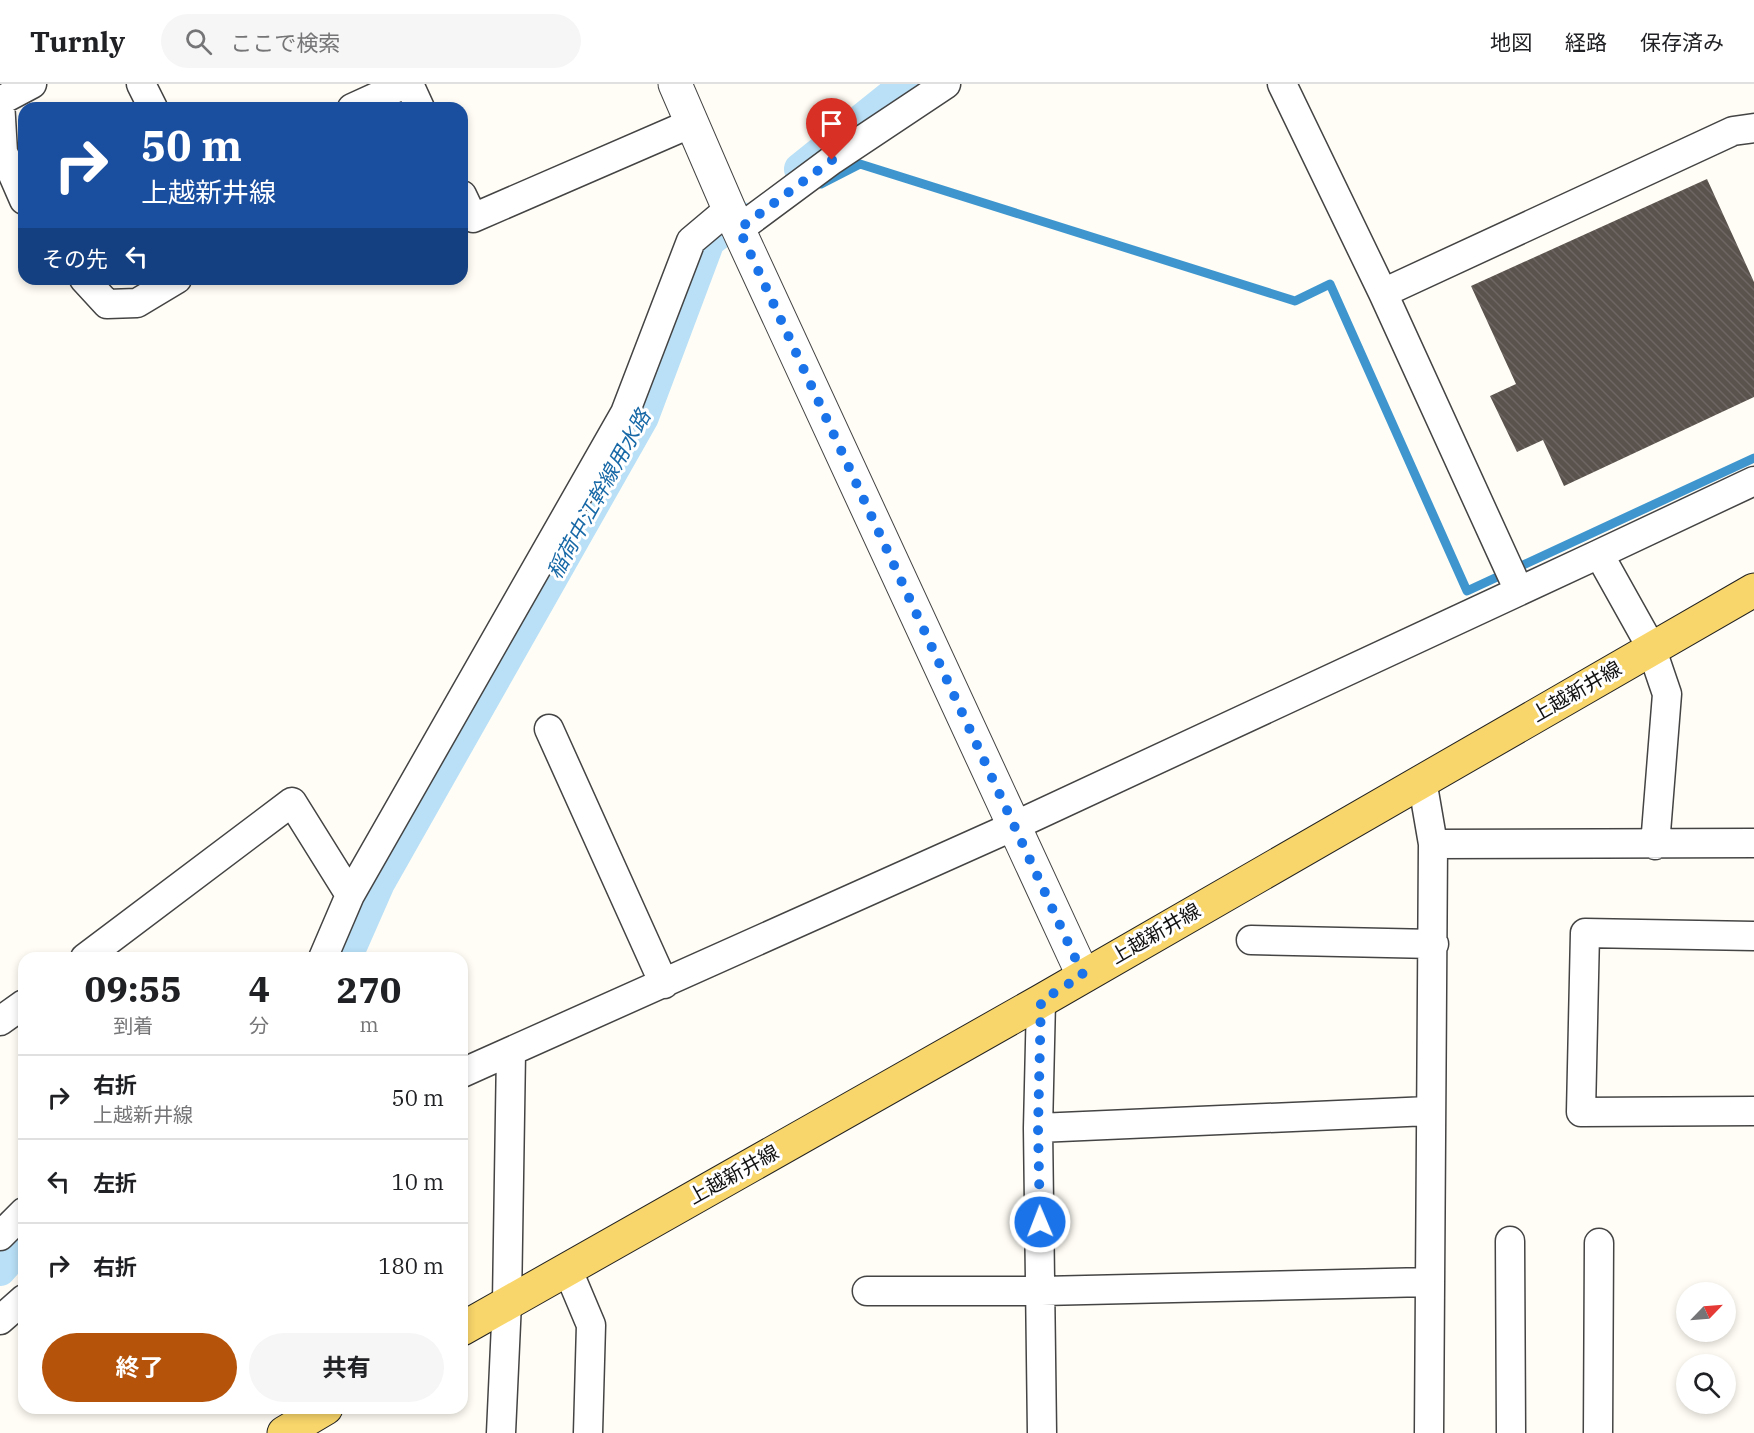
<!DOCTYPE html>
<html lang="ja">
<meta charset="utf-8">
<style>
body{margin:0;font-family:"IBM Plex Serif","Noto Sans JP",serif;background:#f6f6f6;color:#202124;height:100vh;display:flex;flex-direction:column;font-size:22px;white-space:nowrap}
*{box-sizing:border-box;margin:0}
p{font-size:20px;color:#757577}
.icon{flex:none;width:33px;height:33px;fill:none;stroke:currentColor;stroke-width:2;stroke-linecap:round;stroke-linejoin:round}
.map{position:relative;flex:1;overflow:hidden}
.sheet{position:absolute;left:18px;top:868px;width:450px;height:462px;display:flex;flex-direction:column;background:#fff;border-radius:18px;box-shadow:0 3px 9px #0003}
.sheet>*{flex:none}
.hud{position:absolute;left:18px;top:18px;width:450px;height:183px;border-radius:18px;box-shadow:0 3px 9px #0003;background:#1a4fa0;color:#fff;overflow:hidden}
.needle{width:39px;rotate:65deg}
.fabs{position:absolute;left:1676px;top:1198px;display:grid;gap:12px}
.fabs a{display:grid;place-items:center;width:60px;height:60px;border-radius:50%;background:#fff;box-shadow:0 3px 9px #0003;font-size:30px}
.pin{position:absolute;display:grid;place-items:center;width:51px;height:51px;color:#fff;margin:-62px -26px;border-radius:50% 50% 50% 0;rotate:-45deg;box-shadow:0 0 6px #0007}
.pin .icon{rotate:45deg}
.me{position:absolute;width:66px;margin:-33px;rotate:359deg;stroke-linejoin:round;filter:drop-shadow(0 0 4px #0008)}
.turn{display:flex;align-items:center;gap:21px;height:126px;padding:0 24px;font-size:27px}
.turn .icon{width:78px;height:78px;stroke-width:2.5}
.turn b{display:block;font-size:42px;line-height:51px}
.then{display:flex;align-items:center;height:57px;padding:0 24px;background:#0003;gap:12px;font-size:22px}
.eta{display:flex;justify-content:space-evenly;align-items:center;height:102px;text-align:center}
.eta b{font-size:36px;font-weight:700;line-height:42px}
.cta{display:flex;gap:12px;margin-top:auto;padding:12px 24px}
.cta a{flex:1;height:69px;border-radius:36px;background:#b45309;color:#fff;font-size:24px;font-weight:700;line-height:69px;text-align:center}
.cta a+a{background:#f6f6f6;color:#202124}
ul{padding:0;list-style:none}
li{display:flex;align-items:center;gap:18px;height:84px;padding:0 24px;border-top:2px solid #e0e0e0}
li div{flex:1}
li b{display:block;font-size:22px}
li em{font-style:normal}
header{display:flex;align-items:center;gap:36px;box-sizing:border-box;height:84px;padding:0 30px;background:#fff;border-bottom:2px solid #e0e0e0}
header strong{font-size:28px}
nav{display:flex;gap:33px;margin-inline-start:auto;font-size:21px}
.search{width:420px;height:54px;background:#f6f6f6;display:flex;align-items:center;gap:15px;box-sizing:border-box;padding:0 21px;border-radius:33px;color:#757577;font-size:22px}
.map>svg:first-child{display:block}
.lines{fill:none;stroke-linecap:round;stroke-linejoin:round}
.stream{stroke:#3f96cf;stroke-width:9}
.canal{stroke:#b9e0f7;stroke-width:32}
.building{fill:url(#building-back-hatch)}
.minor-casing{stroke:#444;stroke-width:31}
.tertiary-casing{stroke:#444;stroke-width:35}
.primary-casing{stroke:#222;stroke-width:35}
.minor{stroke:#fff;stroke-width:28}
.tertiary{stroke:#fff;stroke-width:33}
.primary{stroke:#f9d66b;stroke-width:33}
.route{stroke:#1a73e8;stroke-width:10;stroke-dasharray:0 18}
.labels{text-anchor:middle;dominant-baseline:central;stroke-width:6;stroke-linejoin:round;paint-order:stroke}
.street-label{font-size:20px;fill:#111;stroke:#fff}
.water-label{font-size:21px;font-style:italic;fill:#1768a6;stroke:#fff}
</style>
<header>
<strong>Turnly</strong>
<div class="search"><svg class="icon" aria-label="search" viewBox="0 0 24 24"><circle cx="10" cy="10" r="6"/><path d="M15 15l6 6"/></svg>ここで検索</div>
<nav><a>地図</a><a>経路</a><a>保存済み</a></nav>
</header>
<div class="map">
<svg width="1754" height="1349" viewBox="0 0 1754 1349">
<defs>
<pattern id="building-back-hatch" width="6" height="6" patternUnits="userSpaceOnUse" patternTransform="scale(1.5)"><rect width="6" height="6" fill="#5a524d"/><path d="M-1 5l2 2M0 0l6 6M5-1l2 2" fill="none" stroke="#6d6662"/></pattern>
</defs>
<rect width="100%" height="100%" fill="#fffdf5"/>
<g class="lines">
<path class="stream" d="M821 100 860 80 1295 217 1330 200 1467 507 1754 374"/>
<path class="canal" d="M800 85 906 0
M346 874 379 799 643 333 709 157 740 133
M0 1186 24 1159"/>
</g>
<path class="building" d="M1707 95 1754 198V313L1564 402 1543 356 1517 368 1490 312 1516 300 1471 202Z"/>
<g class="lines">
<g class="minor-casing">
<path id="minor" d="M141 0 153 24
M409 0 420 24
M1282 0 1383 209 1519 507
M0 17 3 68 24 116
M0 17 32 0
M352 24 405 0
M462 111 473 134 692 39
M739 145 832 76 946 0
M84 195 107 220 137 219 177 195
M1383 209 1733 47 1754 44
M1599 470 1754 397
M549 645 664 900
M1422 696 1433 760 1754 759
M1754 852 1585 849 1581 1028 1754 1027
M1251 856 1434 860
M85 874 292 718 350 811
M323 874 350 811 625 329 691 157 729 125
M1041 917 1038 1044 1042 1349
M0 937 24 920
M462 989 1014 742 1599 470 1651 563 1667 610 1655 761
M1038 1044 1429 1027
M0 1152 24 1128
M1510 1157 1511 1349
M567 1184 591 1241 588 1349
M867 1207H1042L1428 1198
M0 1236 24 1215
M501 1349 507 1218 511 968
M1429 1349 1433 760
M1598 1349 1599 1159"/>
</g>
<g class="tertiary-casing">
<path id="tertiary" d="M675 0 729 125 1083 891"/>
</g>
<g class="primary-casing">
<path id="primary" d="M462 1245 1041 917 1754 506
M284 1349 326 1324"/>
</g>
<use href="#minor" class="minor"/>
<use href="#tertiary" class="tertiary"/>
<use href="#primary" class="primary"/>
</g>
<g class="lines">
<path class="route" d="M832 76 739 145 1083 891 1041 917 1038 1044 1040 1138"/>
</g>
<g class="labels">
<g class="street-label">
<text transform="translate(1576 607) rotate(-30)">上越新井線</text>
<text transform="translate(1155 849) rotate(-30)">上越新井線</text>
<text transform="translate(733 1090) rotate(-29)">上越新井線</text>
</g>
<g class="water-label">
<text transform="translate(598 410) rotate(-61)">稲荷中江幹線用水路</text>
</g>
</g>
</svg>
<div class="fabs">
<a><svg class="needle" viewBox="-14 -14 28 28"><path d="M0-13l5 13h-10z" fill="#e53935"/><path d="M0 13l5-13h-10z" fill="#757577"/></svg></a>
<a><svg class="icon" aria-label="search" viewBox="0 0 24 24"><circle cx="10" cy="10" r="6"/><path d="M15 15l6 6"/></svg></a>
</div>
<div class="pin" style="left:832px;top:76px;background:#d93025"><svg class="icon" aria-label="arrive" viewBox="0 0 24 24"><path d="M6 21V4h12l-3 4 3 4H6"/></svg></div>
<svg class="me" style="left:1040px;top:1138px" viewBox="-20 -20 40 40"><circle r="17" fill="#1a73e8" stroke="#fff" stroke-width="3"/><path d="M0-11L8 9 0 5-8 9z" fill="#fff"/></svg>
<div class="hud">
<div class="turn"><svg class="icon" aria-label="right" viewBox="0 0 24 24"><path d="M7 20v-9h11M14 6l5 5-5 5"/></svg><div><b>50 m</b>上越新井線</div></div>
<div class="then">その先<svg class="icon" aria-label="left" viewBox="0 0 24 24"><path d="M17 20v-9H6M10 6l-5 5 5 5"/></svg></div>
</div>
<section class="sheet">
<div class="eta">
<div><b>09:55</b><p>到着</p></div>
<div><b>4</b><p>分</p></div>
<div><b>270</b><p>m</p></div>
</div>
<ul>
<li><svg class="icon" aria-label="right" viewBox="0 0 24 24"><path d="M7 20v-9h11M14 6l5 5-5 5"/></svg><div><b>右折</b><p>上越新井線</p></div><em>50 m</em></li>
<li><svg class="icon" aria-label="left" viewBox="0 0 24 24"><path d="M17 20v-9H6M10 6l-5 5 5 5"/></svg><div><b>左折</b></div><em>10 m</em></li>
<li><svg class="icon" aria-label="right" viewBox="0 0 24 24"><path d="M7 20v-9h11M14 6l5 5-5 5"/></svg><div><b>右折</b></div><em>180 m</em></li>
</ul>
<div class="cta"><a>終了</a><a>共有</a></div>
</section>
</div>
